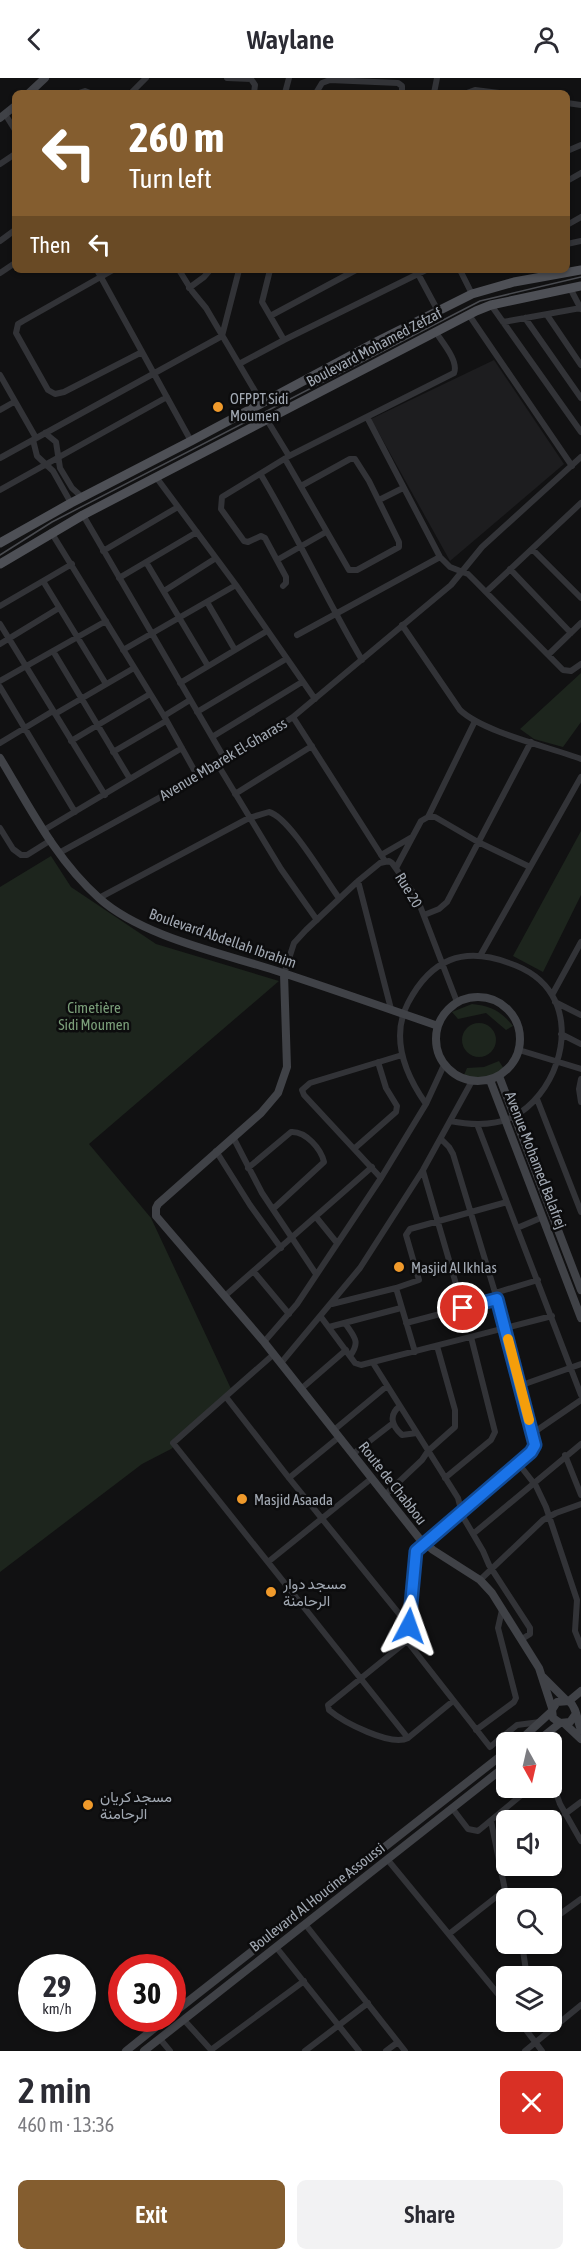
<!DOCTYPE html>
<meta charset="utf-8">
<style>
body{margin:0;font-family:"Asap Condensed",Vazirmatn,sans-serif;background:#f2f2f3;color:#2b2b33;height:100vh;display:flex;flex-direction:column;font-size:22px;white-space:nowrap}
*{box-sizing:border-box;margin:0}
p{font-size:20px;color:#7c7c81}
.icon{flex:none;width:33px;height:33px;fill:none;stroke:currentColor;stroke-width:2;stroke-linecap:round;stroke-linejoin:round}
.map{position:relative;height:1973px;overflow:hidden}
.sheet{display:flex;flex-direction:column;background:#fff;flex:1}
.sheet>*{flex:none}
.banner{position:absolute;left:12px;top:12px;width:558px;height:183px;border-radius:9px;box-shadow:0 2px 4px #0004;background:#845d2f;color:#fff;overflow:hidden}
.needle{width:39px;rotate:172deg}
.controls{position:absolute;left:496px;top:1654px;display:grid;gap:12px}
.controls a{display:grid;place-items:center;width:66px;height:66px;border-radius:9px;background:#fff;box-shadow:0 2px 4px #0004;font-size:30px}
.speed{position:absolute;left:18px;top:1876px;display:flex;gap:12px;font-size:30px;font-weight:700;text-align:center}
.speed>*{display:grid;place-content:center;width:78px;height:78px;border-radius:50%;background:#fff;box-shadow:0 2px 4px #0004;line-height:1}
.speed small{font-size:15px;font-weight:400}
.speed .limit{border:9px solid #d22;background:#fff;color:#111}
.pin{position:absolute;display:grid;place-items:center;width:51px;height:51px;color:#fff;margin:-26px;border:3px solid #fff;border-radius:50%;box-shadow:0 2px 6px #0007}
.me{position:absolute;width:66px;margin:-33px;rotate:4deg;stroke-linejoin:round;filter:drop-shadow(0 0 4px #0008)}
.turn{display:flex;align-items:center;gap:21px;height:126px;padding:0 18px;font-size:27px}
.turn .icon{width:78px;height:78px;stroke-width:2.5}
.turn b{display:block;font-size:42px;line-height:51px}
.then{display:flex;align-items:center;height:57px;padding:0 18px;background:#0003;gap:12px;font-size:22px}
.round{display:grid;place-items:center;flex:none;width:63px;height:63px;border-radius:9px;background:#f2f2f3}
.head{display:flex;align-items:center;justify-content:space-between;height:102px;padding:0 18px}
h1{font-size:36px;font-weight:600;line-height:45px}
.cta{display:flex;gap:12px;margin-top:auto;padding:12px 18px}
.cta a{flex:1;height:69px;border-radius:9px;background:#845d2f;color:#fff;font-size:24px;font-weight:600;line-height:69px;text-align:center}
.cta a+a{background:#f2f2f3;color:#2b2b33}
header{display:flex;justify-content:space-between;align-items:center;height:78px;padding:0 18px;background:#fff;font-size:27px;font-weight:600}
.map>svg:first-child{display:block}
.built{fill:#1d1d1f}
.green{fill:#1d251d}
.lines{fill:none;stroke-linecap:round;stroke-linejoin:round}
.street{stroke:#323337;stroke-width:6}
.secondary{stroke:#404247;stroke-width:8}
.primary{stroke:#4e5056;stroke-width:9}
.tram{stroke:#494b50;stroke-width:1.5}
.route-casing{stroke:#114b97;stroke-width:15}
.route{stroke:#1a73e8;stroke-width:10}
.slow{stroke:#f59e0b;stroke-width:10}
.poi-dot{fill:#f09a2b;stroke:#0c0c0d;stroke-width:2}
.labels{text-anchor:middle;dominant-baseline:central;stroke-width:5;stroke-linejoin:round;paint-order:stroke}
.street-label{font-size:15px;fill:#a2a9b3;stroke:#0c0c0d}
.poi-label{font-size:15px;fill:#a2a9b3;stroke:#0c0c0d;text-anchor:start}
.park-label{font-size:15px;fill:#7a9e79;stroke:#0c0c0d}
</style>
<header><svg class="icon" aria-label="back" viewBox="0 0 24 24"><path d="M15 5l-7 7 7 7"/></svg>Waylane<svg class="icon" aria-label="person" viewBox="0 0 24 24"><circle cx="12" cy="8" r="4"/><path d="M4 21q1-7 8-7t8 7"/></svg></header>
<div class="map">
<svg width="581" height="1973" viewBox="0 0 581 1973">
<rect width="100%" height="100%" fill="#111112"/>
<path class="built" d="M494 282 564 386 450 483 371 341Z"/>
<path class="green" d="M581 595V644L563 669 534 661 520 651Z
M581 753V817L543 894 513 878Z
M51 778 71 809 156 866 279 903 89 1066 151 1140 233 1315 171 1371 142 1386 0 1494V809Z
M472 926C491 928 501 933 513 948L506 952 486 935 458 941 452 934Z
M462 962a17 17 0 1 1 34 0a17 17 0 1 1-34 0Z
M499 983 504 991C491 1002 479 1003 464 997L467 990 484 989Z"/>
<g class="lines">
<path class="street" d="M227 0 251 1 255 7 254 15
M79 15 85 13 90 15
M131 15 146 0
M285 15 289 0
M316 15 322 5 330 2 398 5 402 8V15
M434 15 437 0
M467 15 475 12 499 15
M567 25 581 27
M5 36 15 52
M567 73 581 67
M0 86 15 76
M567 103 581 95
M567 147 581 139
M0 163 15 152
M567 166 581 163
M97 192 191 363
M113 192 23 243 18 246 16 255 48 312 55 316 64 314 142 274
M179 192 192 213 206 230 262 325
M270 192 262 224 284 262
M416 192 438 233
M460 192 472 216
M0 195 15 185
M189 210 204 199 210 192
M570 210 581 231
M491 227 581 354
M272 237 356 192
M469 237 572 388
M547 237 581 287
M525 240 581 320
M503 244 581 230
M239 286 284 262 426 192
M0 297 36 360
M0 332 14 324
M367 339 440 479 450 489 468 496 475 503 563 592 571 593 581 586
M267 342 289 378
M45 355 56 364 60 390 72 410 82 419
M33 362 37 378 53 393 71 425
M0 380 222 258 239 192
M285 381 349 492H357L399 469V464L369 403 355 381H350L301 408
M261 397C297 457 326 521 362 582
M156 399 236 507 315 621
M0 412 167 319
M379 422 403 410
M83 437 226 683
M51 454 164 638 198 699
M532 471 581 520
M103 473 178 429
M277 482 326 454
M146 484 208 588
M72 486 43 503 106 606
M510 491 571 555
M119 500 197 454
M283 508 286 505V499L265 460 261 458 248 464 244 463 221 431 222 419 289 378 454 295C459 283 442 264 435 253
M164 513 216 480
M486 514 581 425
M207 524 235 572
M0 528 43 503
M0 546 105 717
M402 547 460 632C483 654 549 669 581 681
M297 557 440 479
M0 566 59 530
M123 572 236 507
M53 573 130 701
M548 577 581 545
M0 603 106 543
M180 605 267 553
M0 609 75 734
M197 634 286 581
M55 636 134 590
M164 638 190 622
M293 639 385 783
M212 659 302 604
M71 663 150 616
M0 665 53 633
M113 674 166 643
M218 687 281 791 317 842
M235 716 312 668
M428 739H435L478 764 530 789
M0 750 13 771 21 777H27L51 762
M44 752 182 670
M59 775 226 683 293 639 451 507 482 469 581 379
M381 777 412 759
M396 790 421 743 428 739 475 643
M358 803 391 931
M99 820 249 740 269 734C289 739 325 801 339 820
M424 837 439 831 447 824 531 664
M480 878 581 699
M284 896 294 865 306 852 358 803 380 785 389 783 392 785 417 820 457 924
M552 917 581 864
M555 924 581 937
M561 956 581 966
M519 972 581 991
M444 987 426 1026C405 996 390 960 408 925 431 881 463 868 509 885 527 891 542 900 552 917 576 957 553 1018 513 1039 494 1048 470 1047 450 1043
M581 1001 579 1011 581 1024
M537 1021 581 1134
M477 1046 581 1317
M233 1059 262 1115 316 1196
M441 1061 449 1069 453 1076 497 1221 535 1365 531 1374 416 1473 407 1563 490 1669 517 1647 540 1644
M355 1070 396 1034 397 1028 386 1010 378 984
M216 1073 250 1127 281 1170
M248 1090 291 1054C306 1053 321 1071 324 1084L273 1131
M423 1093 463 1230
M381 1100 304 1017 302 1012 310 1005 402 977
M316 1139 337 1165
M517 1150 543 1139
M254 1194 289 1236
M396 1210 415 1274
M495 1215 538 1202
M226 1217 372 1089
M332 1226 396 1210 419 1202 406 1157 410 1151 507 1124
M321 1239 355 1285 361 1287 552 1238
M345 1245C354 1259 361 1263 350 1278
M406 1245 497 1221
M329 1249 401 1230
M264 1264 297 1226 381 1100 426 1026
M274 1276 173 1365 408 1660
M281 1285 360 1190 423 1092 472 1003
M373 1285 458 1420 463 1439 483 1473 489 1487 530 1550V1556L522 1561
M519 1308 581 1286
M301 1311 346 1272
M226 1319 289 1400 409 1548
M400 1328C388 1337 392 1348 402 1357L417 1355
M334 1352 387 1308
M533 1355 581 1322
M353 1376 393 1345
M565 1377 581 1417
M518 1385 536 1408 546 1429 577 1522 575 1553 581 1568
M289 1400 339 1359
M445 1400 491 1362 495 1354 471 1259
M385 1417 422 1382 428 1373 455 1349V1332L437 1268
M473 1456 581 1366
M268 1484 372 1400
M480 1502 543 1442 556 1435 581 1426
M407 1563 328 1627 329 1632C343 1644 391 1669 408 1660L453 1623
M476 1652 514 1624 516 1620 498 1550 502 1532
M552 1704 560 1726 581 1763
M452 1730 468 1751 478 1753 530 1710
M565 1736 581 1724
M387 1781 507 1927
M500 1818 507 1828
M552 1842 581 1821
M305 1846 405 1973
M449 1856 505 1812 491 1743
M522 1866 527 1899
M276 1869 359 1973
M184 1942 212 1973
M520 1944 542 1973
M160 1961 170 1973
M211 1972 304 1903
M305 1973 368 1925
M386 1973 398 1964
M525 1973 581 1927"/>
<path class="secondary" d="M29 15 45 0
M0 40 15 28
M0 680C29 728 56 782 99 820 141 858 221 875 274 892 329 910 383 929 438 948
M284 896 287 989 278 1015 261 1035 158 1126 156 1130V1138L264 1264 419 1460 433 1472 480 1502 492 1515 539 1590 552 1630
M436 961a42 42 0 1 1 84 0a42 42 0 1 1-84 0Z
M499 998 581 1212
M490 1002 581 1240
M543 1599 566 1622
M569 1623 581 1613
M575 1637 570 1644 560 1645 553 1640 552 1632 557 1624 569 1623C577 1630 577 1642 581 1652
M565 1646 581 1661
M517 1665 551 1634
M535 1665 560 1645
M172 1936 507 1673
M126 1973 166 1941
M144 1973 507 1687"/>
<path class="primary" d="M0 465 71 425 191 363 378 263 472 216 514 204 581 192
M0 486 83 437 476 233 491 227 581 208"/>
<path class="tram" d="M0 477 52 444 480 223 581 199"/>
</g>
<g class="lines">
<g class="route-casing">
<path id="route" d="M409 1548 416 1473 531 1374 535 1367 497 1221 463 1230"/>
</g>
<use href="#route" class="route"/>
<path class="slow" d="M508 1261 529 1342"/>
</g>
<g class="poi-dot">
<circle cx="218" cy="329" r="6"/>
<circle cx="399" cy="1189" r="6"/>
<circle cx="242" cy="1421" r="6"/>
<circle cx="271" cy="1514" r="6"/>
<circle cx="88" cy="1727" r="6"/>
</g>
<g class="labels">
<g class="street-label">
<text transform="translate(374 269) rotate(-28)">Boulevard Mohamed Zefzaf</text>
<text transform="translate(223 681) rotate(-31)">Avenue Mbarek El-Gharass</text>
<text transform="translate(409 812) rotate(59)">Rue 20</text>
<text transform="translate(223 860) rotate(19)">Boulevard Abdellah Ibrahim</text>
<text transform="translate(536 1082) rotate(69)">Avenue Mohamed Balafrej</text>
<text transform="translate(393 1405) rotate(52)">Route de Chabbou</text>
<text transform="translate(317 1819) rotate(-38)">Boulevard Al Houcine Assoussi</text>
</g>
<g class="poi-label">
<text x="230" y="320">OFPPT Sidi<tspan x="230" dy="17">Moumen</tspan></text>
<text x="411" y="1189">Masjid Al Ikhlas</text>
<text x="254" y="1421">Masjid Asaada</text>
<text x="283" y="1505">مسجد دوار<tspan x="283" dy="17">الرحامنة</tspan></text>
<text x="100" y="1718">مسجد كريان<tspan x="100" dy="17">الرحامنة</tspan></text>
</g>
<g class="park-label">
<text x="94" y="929">Cimetière<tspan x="94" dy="17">Sidi Moumen</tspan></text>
</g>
</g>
</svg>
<div class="controls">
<a><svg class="needle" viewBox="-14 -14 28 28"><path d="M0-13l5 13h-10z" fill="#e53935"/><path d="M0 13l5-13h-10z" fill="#7c7c81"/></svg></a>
<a><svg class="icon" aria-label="sound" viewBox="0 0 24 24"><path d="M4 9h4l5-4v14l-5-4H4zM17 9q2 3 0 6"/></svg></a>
<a><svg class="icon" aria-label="search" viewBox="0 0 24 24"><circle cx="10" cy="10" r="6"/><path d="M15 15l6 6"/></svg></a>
<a><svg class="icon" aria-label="layers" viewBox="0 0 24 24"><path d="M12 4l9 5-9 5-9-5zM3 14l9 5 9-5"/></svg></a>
</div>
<div class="speed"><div>29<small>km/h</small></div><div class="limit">30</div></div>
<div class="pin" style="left:463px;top:1230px;background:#d93025"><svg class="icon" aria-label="arrive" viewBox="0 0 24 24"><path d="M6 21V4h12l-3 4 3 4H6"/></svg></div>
<svg class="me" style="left:409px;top:1548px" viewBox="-20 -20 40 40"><path d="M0-17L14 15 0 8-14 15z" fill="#1a73e8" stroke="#fff" stroke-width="4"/></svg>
<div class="banner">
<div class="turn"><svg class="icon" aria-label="left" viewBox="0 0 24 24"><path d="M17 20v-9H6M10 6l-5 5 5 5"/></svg><div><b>260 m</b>Turn left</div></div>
<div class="then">Then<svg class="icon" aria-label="left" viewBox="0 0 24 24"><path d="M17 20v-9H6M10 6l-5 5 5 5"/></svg></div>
</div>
</div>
<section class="sheet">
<div class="head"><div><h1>2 min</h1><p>460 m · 13:36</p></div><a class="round" style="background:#d93025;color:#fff"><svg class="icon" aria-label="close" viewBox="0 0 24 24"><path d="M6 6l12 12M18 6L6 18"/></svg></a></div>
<div class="cta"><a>Exit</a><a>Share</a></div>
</section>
